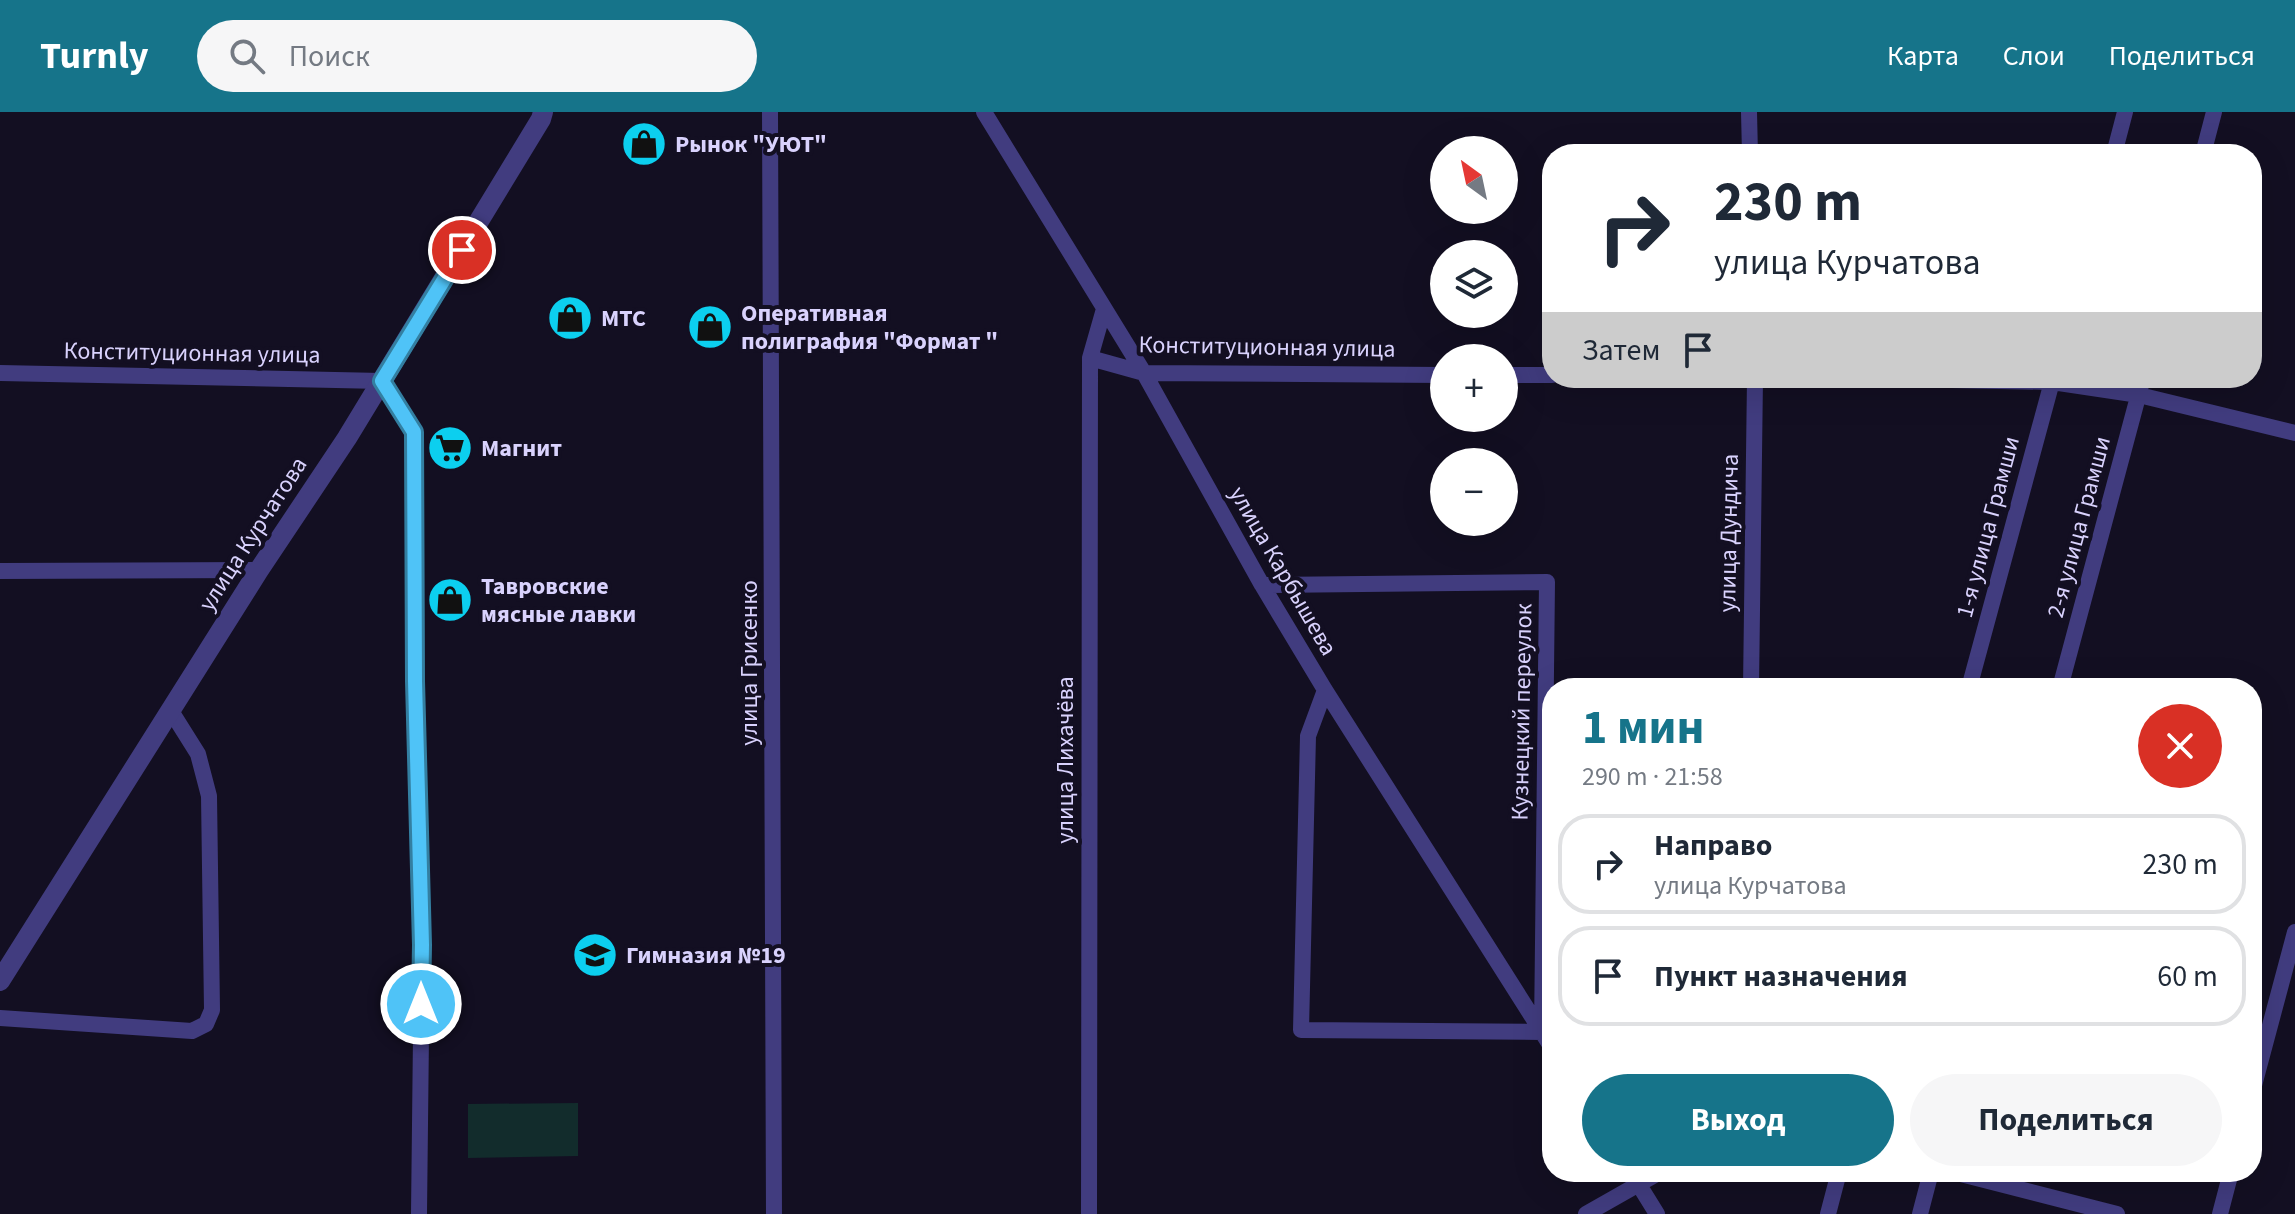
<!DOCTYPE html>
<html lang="ru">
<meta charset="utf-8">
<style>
body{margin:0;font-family:"Source Sans 3",sans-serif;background:#f6f6f7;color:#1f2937;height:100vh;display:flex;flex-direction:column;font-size:30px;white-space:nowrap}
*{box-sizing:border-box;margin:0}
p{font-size:26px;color:#747a83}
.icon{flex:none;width:44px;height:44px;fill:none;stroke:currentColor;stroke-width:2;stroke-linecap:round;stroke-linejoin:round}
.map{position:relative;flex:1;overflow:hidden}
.drawer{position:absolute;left:1542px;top:566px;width:720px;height:504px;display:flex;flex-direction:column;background:#fff;border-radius:32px;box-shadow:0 8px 32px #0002}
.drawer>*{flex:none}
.banner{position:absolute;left:1542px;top:32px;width:720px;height:244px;border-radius:32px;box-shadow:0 8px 32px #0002;background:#fff;color:#1f2937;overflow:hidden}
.needle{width:52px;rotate:327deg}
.controls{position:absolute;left:1430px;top:24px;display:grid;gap:16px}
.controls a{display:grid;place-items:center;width:88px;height:88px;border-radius:50%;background:#fff;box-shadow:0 8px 32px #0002;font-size:40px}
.pin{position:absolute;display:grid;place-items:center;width:68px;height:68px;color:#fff;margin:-34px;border:4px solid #fff;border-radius:50%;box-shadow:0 2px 8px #0007}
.me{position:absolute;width:88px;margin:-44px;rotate:0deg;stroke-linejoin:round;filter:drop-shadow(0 0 6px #0008)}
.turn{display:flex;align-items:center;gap:28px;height:168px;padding:0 40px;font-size:36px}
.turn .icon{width:104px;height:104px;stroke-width:2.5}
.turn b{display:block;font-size:56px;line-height:68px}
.then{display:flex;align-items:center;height:76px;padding:0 40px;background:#0003;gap:16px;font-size:30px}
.round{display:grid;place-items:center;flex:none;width:84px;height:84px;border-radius:42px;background:#f6f6f7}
.head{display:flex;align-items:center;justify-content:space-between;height:136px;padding:0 40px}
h1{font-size:48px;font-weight:700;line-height:60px;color:#16748a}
.button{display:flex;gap:16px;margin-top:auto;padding:16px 40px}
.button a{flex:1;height:92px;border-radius:48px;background:#16748a;color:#fff;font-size:32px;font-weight:700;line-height:92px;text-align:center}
.button a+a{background:#f6f6f7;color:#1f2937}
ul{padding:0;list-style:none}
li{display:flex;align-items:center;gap:24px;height:100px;margin:0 16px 12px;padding:0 24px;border:4px solid #e0e1e3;border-radius:32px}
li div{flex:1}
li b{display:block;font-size:30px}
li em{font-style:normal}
header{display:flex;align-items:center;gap:48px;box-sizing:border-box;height:112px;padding:0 40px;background:#16748a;color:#fff}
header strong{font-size:38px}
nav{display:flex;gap:44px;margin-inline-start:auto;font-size:28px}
.search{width:560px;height:72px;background:#f6f6f7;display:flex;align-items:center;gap:20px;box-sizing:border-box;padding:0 28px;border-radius:44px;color:#747a83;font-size:30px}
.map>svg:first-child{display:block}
.green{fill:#122c2c}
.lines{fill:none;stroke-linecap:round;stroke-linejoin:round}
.minor{stroke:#413c7f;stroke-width:16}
.tertiary{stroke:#413c7f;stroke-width:20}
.route-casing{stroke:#337fa1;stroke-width:20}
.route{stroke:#4fc3f7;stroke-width:14}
.labels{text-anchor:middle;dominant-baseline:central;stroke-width:8;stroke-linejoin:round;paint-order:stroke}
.poi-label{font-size:24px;font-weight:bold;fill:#d9d2fd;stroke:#130f22;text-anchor:start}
.street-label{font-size:24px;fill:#d9d2fd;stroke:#130f22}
</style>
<header>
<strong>Turnly</strong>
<div class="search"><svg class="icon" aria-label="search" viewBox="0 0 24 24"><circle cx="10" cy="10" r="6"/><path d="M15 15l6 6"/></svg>Поиск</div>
<nav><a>Карта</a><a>Слои</a><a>Поделиться</a></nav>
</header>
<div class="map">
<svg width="2295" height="1102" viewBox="0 0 2295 1102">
<rect width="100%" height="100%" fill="#130f22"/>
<path class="green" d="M578 991V1044L468 1046V992Z"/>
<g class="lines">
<path class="minor" d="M770 0 774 1102
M984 0 1144 261 1262 473 1325 578 1552 936
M1749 0 1750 42
M2114 42 2125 0
M2203 42 2214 0
M1090 246 1144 261 1444 263
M0 261 382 269 404 302 414 320 415 569 422 833 419 1102
M1504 263H1552
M1857 266 2052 270 2139 283 2295 321
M0 459 259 458
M1262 473 1547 470 1542 920 1301 918 1308 624 1325 578
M1751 576 1755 266
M1969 576 2053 266
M2060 576 2143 266
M0 906 192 919 206 912 212 898 209 684 198 642 171 599
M2252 981 2295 820
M1631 1060 1657 1102
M1953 1060 2117 1102
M1089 1102 1090 246 1104 197
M1586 1102 1660 1060
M1828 1102 1839 1060
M1920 1102 1931 1060
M2220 1102 2231 1060"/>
<path class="tertiary" d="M0 869 259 458 347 326 541 7 543 0"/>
</g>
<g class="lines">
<g class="route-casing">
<path id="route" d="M421 892 422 833 415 569 414 320 382 269 462 138"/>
</g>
<use href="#route" class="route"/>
</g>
<defs>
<g id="shop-disc" transform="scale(2.3)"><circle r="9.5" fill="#0ccfef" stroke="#130f22"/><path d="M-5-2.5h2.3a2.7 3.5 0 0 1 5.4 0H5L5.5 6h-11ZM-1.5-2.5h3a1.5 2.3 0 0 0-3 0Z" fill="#111"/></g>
<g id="supermarket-disc" transform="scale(2.3)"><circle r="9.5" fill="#0ccfef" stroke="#130f22"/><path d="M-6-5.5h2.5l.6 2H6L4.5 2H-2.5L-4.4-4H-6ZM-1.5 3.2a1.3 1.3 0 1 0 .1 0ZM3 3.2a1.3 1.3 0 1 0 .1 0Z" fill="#111"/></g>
<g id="school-disc" transform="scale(2.3)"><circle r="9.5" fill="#0ccfef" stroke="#130f22"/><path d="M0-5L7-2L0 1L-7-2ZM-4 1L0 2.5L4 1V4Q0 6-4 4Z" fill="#111"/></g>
</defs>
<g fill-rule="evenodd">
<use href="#shop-disc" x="644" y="32"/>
<use href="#shop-disc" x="570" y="206"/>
<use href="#shop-disc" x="710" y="215"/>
<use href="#supermarket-disc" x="450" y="336"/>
<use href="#shop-disc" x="450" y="488"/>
<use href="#school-disc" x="595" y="843"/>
</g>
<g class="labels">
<g class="poi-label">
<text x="675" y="32">Рынок "УЮТ"</text>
<text x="741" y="201">Оперативная<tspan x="741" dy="28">полиграфия "Формат "</tspan></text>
<text x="601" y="206">МТС</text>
<text x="481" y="336">Магнит</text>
<text x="481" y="474">Тавровские<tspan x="481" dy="28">мясные лавки</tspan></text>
<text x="626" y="843">Гимназия №19</text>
</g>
<g class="street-label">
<text transform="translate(1267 235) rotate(1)">Конституционная улица</text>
<text transform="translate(192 241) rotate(1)">Конституционная улица</text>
<text transform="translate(1988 415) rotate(-75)">1-я улица Грамши</text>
<text transform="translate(2079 415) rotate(-75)">2-я улица Грамши</text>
<text transform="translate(1729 421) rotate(-89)">улица Дундича</text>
<text transform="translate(253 422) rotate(-57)">улица Курчатова</text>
<text transform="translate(1283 459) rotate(60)">улица Карбышева</text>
<text transform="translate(749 551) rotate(-90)">улица Грисенко</text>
<text transform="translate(1522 600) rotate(-89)">Кузнецкий переулок</text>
<text transform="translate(1065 648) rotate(-90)">улица Лихачёва</text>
</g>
</g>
</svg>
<div class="controls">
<a><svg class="needle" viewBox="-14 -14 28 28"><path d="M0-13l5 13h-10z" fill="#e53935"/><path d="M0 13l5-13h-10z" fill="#747a83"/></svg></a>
<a><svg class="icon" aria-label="layers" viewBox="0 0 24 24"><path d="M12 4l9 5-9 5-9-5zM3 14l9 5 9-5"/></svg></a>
<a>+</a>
<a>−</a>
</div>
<div class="pin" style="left:462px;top:138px;background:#d93025"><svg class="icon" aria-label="arrive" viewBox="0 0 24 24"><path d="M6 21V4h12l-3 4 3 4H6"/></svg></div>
<svg class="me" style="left:421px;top:892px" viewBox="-20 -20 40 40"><circle r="17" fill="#4fc3f7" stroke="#fff" stroke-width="3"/><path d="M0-11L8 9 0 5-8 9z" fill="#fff"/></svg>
<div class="banner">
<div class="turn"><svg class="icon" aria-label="right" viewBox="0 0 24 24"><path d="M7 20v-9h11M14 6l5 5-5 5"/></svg><div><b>230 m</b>улица Курчатова</div></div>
<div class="then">Затем<svg class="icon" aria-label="arrive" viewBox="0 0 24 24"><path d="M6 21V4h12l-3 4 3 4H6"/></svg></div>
</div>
<section class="drawer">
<div class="head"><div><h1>1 мин</h1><p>290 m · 21:58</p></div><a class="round" style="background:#d93025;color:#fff"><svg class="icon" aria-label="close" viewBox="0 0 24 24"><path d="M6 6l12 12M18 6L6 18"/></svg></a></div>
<ul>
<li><svg class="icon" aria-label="right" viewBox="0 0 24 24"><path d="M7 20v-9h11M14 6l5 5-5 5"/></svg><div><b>Направо</b><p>улица Курчатова</p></div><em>230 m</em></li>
<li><svg class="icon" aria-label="arrive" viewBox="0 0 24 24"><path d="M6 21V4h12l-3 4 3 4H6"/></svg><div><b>Пункт назначения</b></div><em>60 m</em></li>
</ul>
<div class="button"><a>Выход</a><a>Поделиться</a></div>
</section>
</div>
